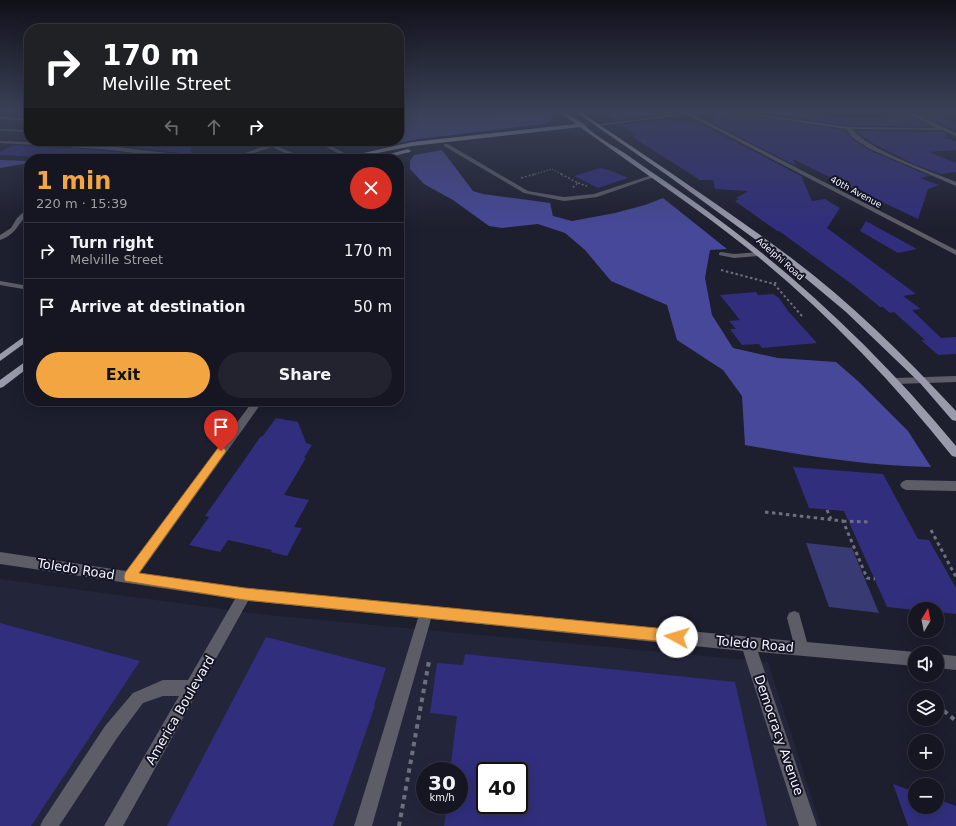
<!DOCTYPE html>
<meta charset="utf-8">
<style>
body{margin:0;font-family:"DejaVu Sans",sans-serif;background:#23232f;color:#f1f3f6;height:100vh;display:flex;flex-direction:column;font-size:15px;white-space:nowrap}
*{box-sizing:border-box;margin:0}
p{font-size:13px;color:#9e9fa5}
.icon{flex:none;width:22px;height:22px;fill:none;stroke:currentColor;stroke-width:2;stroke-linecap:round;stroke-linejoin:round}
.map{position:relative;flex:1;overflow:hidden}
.drawer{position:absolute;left:24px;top:154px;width:380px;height:252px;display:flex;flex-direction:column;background:#161622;border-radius:16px;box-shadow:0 4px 16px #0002,0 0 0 1px #353540}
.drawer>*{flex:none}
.guide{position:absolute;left:24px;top:24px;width:380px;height:122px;border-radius:16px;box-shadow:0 4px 16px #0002,0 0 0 1px #353540;background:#202124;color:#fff;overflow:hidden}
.needle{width:26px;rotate:10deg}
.tools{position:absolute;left:908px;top:602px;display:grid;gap:8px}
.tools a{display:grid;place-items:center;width:36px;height:36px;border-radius:50%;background:#161622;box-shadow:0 4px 16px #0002,0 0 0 1px #353540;font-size:20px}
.speed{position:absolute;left:416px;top:762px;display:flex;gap:8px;font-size:20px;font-weight:700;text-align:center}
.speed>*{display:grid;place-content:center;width:52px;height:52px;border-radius:50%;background:#161622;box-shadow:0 4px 16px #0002,0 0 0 1px #353540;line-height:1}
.speed small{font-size:10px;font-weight:400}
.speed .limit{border:2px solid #111;border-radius:6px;background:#fff;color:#111}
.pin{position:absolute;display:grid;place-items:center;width:34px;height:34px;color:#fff;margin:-41px -17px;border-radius:50% 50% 50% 0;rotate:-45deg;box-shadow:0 0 4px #0007}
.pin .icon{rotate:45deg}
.me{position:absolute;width:44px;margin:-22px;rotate:276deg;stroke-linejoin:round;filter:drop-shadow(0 0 3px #0008)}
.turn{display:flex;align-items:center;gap:14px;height:84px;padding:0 12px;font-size:18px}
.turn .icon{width:52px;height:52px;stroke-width:2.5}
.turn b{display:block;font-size:28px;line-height:34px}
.lanes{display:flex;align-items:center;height:38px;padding:0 12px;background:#0003;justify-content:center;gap:20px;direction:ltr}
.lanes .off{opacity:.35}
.round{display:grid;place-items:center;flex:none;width:42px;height:42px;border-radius:21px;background:#23232f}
.overview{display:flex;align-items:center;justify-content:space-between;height:68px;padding:0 12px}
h1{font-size:24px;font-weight:600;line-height:30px;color:#f2a541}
.button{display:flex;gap:8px;margin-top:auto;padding:8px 12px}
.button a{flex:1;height:46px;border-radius:24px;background:#f2a541;color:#111;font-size:16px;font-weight:600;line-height:46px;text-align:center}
.button a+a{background:#23232f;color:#f1f3f6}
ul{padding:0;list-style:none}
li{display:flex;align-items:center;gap:12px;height:56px;padding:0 12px;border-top:1px solid #353540}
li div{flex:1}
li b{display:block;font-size:15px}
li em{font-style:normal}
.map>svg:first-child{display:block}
.built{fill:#23253b;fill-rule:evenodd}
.green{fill:#383a74}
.forest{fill:#474899}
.building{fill:#312e7d;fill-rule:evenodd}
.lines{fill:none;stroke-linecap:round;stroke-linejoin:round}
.path-far4{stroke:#6e6f7d;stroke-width:1;stroke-dasharray:1.5 1.5;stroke-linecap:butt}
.path-far3{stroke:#6e6f7d;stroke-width:1.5;stroke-dasharray:2 2;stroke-linecap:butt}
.path-far2{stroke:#6e6f7d;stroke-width:2;stroke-dasharray:2.5 2.5;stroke-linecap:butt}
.path-far1{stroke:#6e6f7d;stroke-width:3;stroke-dasharray:3.5 3.5;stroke-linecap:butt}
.path{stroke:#6e6f7d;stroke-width:4;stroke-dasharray:4.5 4.5;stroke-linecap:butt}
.minor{fill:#5c5d66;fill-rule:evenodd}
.major{fill:#999bac;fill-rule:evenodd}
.route{fill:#f2a541;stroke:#9d6b2a}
.labels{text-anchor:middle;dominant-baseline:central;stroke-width:4;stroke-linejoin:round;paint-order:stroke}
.far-street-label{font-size:9px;fill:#f2f3fe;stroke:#141524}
.near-street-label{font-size:13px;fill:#f2f3fe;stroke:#141524}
</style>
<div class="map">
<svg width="956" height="826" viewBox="0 0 956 826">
<rect width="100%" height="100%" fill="#1d1e2e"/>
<path class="built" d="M0 579 268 615 768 662 821 826H0ZM425 771H459V805H425ZM485 771H519V805H485Z"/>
<path class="green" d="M423 112H503L442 119 437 113 424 114Z
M806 543 852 548 879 613 829 607Z"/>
<path class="forest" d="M399 112H423L424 114 437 113 442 119 503 112H551L554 116 550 121 544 124 419 139 375 148 385 141H399Z
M442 150 473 191 483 194 550 203 553 216 572 221 615 213 645 205 663 198 727 249 710 250 705 278 712 315 733 348 778 358 836 362 858 381 908 431 931 467C869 466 807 456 745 445L742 396 723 370 677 340 667 305 611 281 585 250 565 233 538 224 502 228 489 226 453 200 424 184 410 169V161L414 155Z
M0 160 29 161V163L0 168Z"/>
<path class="building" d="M622 112H656L660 115 615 121 605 114Z
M716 112H729L845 130 852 139 869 150 930 176 920 178 939 185 928 189 918 219 874 198H871L793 159 796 166 706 120 715 119Z
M757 112H786L804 115 805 113 827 117H889L885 115 906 114 930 126H848Z
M935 113 956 123V128L953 130 919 114Z
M667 119 673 122 696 121 801 176 812 201 825 199 840 208 827 228 916 294 903 296 921 309 912 310 941 338 956 337V354L938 355 921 340H925L894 312 890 313 883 307H880L853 285 779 231H777L735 201 739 199 736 198 748 191 715 189 713 180H700L631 136 636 135 621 125Z
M856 131 942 132 948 134 943 138 956 141V150L929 152 956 163V172L941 174 916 165 872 143Z
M38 141H192L191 154 101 144Z
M14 145 101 150 174 159H77L0 155V152Z
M600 168 609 170 628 178 598 188 574 176Z
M866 221 917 249 898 253 860 231Z
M756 292 758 295 773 294 779 298 788 311 817 343 762 348 759 344 742 345 730 329H736L729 321 740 320 720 295Z
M276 418 298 422 306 443 312 445 304 458H306L284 495 309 500 294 527 302 528 287 556 271 552 272 550 228 540 220 552 189 545 209 517 205 516 261 436 262 437Z
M793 467 883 474 918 539 929 540 956 588V614L937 612V609L915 610 887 607 844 511 809 508Z
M0 623 140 661 31 826H0Z
M266 637 386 668 374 705 375 706 333 826H167Z
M465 654 735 682 767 826H444L447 805H459V771H450L457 716 430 713 437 663 463 665ZM485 771H519V805H485Z
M893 784 915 792V807H937V799L956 806V826H908Z"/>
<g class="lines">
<path class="path-far4" d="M532 175 552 169 563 175"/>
<path class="path-far3" d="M561 174 578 183 572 188
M521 178 535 174
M578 183 587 186"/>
<path class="path-far2" d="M721 270 774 284 777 282
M774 284 802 316"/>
<path class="path-far1" d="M827 510 831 519
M765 512 843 521 867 578 875 579
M843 521 870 522
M931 530 956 577"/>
<path class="path" d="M937 705 956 721
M399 826 429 661"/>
<path class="minor" d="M683 112H707L694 115 956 250V255L688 115 596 126 594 125 684 113Z
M730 112H744L848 127 936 128 905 112H911L956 133V136L942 130 852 129C868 150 930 171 956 182V186L870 149 853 138 846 129Z
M0 117 29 119V121L0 119Z
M0 129 29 130V132L0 131Z
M0 141 101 145 200 157 203 159H187L101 149 0 143Z
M237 141 272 144 282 141H289L277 146 295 154 282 159H274L287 154 272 147 236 159H228L265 146Z
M315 141H321L356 159H349Z
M444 144H448L528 191 564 197 594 194 652 175 657 176 597 197 564 201 524 193 444 146Z
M29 207V213C18 223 16 235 0 240V235L11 228 17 218Z
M721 252 734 254 759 252 763 254 759 256 734 258 719 255V253Z
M0 281 29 286V290L0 285Z
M956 376V382L896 384 891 381 896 378Z
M253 401H263L140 573 245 588 793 641 787 618 789 613 794 611 799 613 807 642 915 652 918 653H915V666L758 652 817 826H799L743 651 431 619 372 826H354L418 618 248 601 123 826H104L179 696H163L143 703 117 738 59 826H40L43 820 105 726 133 693 163 680H188L235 599 0 564V552L126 571Z
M906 480 956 481V491L906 490 902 488 900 485 902 482Z
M937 654 956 656V670L937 668Z"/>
<path class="major" d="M560 112H565L584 124C589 132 613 146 623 152 660 178 698 203 734 231 816 294 890 366 956 446V457L952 456C892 381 826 312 751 251 696 207 637 168 580 127L412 146 348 159H337L412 142 576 124Z
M576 112H581C651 160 722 206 790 257 850 302 905 356 956 411V421L952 420 920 383 846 312 785 261 667 175Z
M408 149 411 151 410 152 381 159H371Z
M29 333V340L0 361V354Z
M29 359V367L3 387 0 388V380Z"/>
</g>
<linearGradient id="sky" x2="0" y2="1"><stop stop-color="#101019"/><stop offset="0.49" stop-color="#3a4157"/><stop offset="1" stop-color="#3a4157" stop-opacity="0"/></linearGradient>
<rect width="956" height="228" fill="url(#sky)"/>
<path class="route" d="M221 447 224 448 226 451 224 454 139 573 245 588 677 630 682 632 684 637 682 641 677 643 245 600 125 581 124 577 125 573 218 448Z"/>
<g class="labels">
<g class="far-street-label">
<text transform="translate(856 192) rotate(28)">40th Avenue</text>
<text transform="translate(780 259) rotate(41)">Adelphi Road</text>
</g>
<g class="near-street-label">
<text transform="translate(76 569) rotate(9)">Toledo Road</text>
<text transform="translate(755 644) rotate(5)">Toledo Road</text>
<text transform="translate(180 710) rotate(-60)">America Boulevard</text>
<text transform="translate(779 735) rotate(71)">Democracy Avenue</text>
</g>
</g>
</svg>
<div class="tools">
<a><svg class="needle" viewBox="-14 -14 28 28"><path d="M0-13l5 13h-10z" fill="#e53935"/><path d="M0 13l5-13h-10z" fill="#9e9fa5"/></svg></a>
<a><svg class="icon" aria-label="sound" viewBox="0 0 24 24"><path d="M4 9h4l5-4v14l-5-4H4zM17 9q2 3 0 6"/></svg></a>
<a><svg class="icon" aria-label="layers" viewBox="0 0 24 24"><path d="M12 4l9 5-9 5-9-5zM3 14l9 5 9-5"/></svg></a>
<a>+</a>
<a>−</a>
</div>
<div class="speed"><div>30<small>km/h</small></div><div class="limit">40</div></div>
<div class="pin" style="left:221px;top:451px;background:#d93025"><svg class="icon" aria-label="arrive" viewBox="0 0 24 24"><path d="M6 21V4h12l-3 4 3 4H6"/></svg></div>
<svg class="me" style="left:677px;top:637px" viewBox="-20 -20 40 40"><circle r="19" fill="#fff"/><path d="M0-13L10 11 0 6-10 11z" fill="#f2a541"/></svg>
<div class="guide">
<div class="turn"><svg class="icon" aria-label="right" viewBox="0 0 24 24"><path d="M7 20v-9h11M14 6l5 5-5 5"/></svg><div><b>170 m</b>Melville Street</div></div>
<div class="lanes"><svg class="icon off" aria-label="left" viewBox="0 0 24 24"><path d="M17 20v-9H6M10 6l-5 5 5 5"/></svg><svg class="icon off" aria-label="ahead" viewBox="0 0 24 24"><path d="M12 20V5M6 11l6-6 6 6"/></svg><svg class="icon" aria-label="right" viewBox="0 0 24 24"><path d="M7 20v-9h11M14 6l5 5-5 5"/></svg></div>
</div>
<section class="drawer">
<div class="overview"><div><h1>1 min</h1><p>220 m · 15:39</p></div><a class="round" style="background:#d93025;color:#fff"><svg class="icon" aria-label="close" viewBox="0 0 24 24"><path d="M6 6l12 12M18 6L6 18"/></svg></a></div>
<ul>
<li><svg class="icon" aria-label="right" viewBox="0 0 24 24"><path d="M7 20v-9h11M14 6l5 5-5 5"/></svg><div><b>Turn right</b><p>Melville Street</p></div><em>170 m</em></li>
<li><svg class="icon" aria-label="arrive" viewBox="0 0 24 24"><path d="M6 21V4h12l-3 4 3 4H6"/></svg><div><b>Arrive at destination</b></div><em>50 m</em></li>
</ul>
<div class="button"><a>Exit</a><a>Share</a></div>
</section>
</div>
